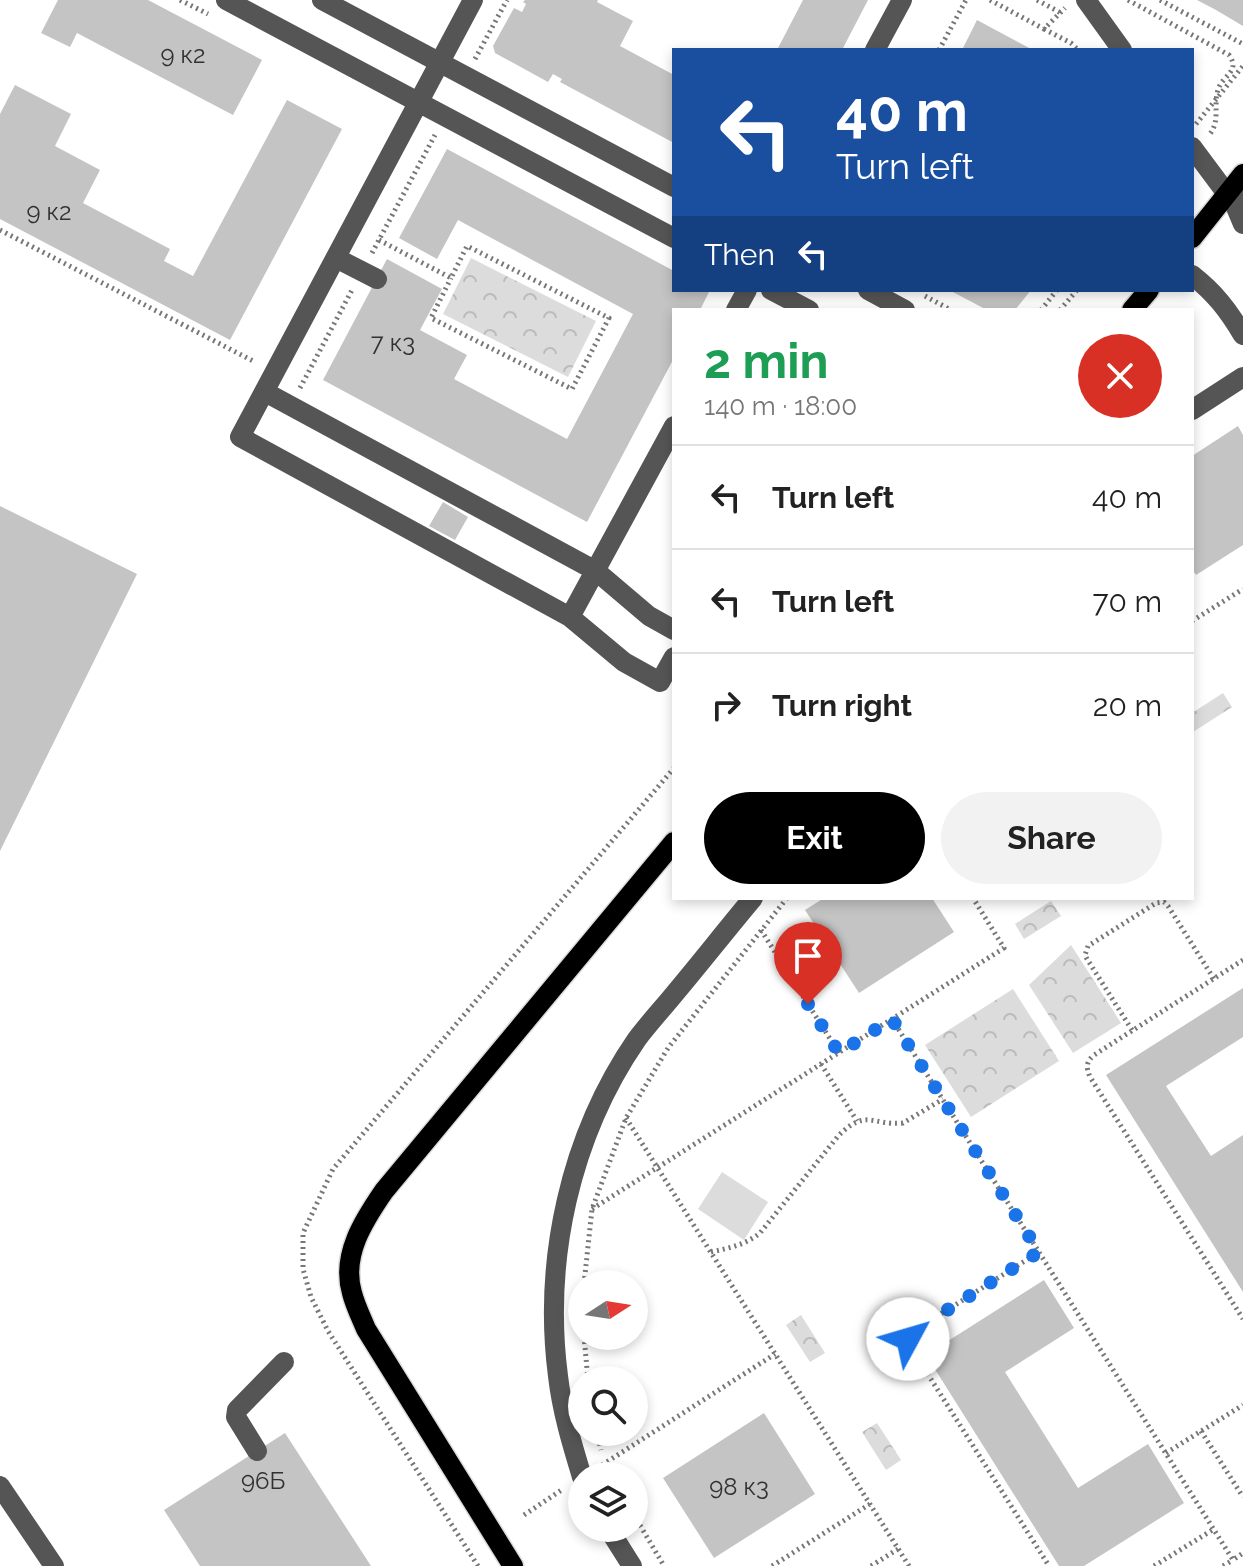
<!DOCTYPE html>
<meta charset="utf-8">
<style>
body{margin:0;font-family:Raleway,sans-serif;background:#f2f2f2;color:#222;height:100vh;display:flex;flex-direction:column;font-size:30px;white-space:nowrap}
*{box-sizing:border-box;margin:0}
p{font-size:26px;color:#767676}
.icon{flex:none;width:44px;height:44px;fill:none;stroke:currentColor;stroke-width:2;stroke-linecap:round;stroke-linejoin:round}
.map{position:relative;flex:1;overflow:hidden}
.panel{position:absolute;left:672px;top:308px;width:522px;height:592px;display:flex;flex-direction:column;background:#fff;border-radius:0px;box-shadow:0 4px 12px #0003}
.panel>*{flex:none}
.hud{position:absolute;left:672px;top:48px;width:522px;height:244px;border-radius:0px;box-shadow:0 4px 12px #0003;background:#1a4fa0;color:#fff;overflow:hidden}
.needle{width:52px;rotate:78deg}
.controls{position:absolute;left:568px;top:1270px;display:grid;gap:16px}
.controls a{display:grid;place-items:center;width:80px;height:80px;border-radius:50%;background:#fff;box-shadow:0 4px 12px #0003;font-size:40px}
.pin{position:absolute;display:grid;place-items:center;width:68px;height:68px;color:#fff;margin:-82px -34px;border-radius:50% 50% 50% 0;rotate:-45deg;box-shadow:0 0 8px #0007}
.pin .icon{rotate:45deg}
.me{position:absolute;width:88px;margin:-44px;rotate:51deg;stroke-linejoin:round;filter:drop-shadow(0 0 6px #0008)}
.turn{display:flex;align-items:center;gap:28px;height:168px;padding:0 32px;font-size:36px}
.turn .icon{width:104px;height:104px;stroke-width:2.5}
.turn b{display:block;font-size:56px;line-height:68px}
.then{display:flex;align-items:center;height:76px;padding:0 32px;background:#0003;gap:16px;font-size:30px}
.round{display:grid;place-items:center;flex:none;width:84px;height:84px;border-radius:42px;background:#f2f2f2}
.summary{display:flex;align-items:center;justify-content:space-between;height:136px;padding:0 32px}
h1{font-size:48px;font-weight:700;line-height:60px;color:#1e9e55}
.action{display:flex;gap:16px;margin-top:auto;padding:16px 32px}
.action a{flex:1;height:92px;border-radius:48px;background:#000;color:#fff;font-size:32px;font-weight:700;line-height:92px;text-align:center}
.action a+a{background:#f2f2f2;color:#222}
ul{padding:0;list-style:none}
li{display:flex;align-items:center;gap:24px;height:104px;padding:0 32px;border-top:2px solid #e0e0e0}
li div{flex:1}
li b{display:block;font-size:30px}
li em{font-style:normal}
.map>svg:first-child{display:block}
.grass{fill:#dcdcdc}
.park{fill:url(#park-crowns)}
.building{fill:#c4c4c4}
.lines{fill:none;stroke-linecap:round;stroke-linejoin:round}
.major-casing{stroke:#dbdbdb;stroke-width:23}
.path{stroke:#777;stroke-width:5;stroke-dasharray:2 4;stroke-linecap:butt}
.minor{stroke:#555;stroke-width:20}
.major{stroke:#000;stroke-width:20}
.route{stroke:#1a73e8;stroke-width:14;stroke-dasharray:0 25.2}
.labels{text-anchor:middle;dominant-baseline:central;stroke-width:7;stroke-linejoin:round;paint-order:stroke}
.number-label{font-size:24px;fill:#313131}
</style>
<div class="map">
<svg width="1243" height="1566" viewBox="0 0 1243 1566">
<defs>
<pattern id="park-crowns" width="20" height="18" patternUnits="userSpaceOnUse" patternTransform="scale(2)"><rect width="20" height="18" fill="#dcdcdc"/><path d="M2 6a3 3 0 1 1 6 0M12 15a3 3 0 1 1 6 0" fill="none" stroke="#bbb"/></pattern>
</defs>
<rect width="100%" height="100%" fill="#fff"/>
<path class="grass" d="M722 1172 768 1202 744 1240 698 1209Z"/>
<path class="park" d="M471 258 596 321 568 377 443 314Z
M1223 693 1232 707 1193 732 1192 713Z
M1051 901 1061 916 1024 939 1015 924Z
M1071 945 1121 1023 1073 1053 1029 985Z
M1013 989 1059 1061 971 1117 925 1045Z
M801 1315 825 1353 810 1362 786 1325Z
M877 1423 901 1460 886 1470 862 1432Z"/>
<path class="building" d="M58 0H148L262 60 233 115 77 33 70 47 41 33Z
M525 0H598L597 2 633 21 620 46 674 75V143L560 82 562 79 553 74 548 82 495 53 493 46 514 8 522 12 526 4 523 2Z
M803 0H868L842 50H777Z
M1197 0H1243V26L1216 10Z
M977 20 1033 50H962Z
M15 85 71 114 55 146 100 170 83 203 170 249 164 261 193 276 287 100 342 129 230 340 0 219V114Z
M447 149 674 271V290H710L700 310H674V358L587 522 323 380 387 259 442 289 420 330 467 355 454 379 567 439 633 314 458 220 437 259 399 238Z
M949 290H1031L1015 310H987Z
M1238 426 1243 435V545L1196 575 1192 569V456Z
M443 502 468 517 455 540 429 526Z
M0 506 137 574 0 851Z
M824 898H932L954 932 859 993 805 910Z
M1243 988V1037L1166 1086 1211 1156 1243 1135V1292L1106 1075Z
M1044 1280 1074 1328 1005 1372 1078 1488 1148 1444 1184 1503 1084 1566H1059L926 1355Z
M764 1413 815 1494 714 1558 663 1478Z
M285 1433 371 1566H200L164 1510Z"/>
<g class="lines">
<g class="major-casing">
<path id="major" d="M1192 238 1243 174
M1132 310 1149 290
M513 1566 366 1329C361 1317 355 1305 352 1293 341 1255 364 1220 384 1191L674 842"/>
</g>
<path class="path" d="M180 0 208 14
M990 0 1044 29 1065 8
M1037 0 1061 13
M1128 0 1229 55C1241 72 1222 75 1218 90 1213 105 1221 121 1209 135
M1160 0 1243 44
M1044 29 1071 43 1078 50
M939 50 966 0
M475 59 507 0
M1196 124 1243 66
M0 230 255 362
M379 240 451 278 467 246 609 318 572 389 431 318 451 278
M372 253 435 135
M925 296 951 310
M1041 310 1057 290
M1060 310 1077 290
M300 388 352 290
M1192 621 1243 589
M761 930 839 1053
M1243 960 1094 1055C1086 1062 1086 1067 1090 1077L1243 1319
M892 1019 1233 1560 1243 1553
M1132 1030 1087 959 1085 955 1088 946 1156 903 1164 902 1168 906 1214 979
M821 1064 857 1121
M626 1118 909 1566
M592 1209 1004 948 973 898
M711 1252C729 1248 745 1245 760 1233L839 1135C867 1108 872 1126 903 1123L943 1099
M1039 1252 914 1331 908 1339 910 1346 1049 1566
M584 1284 592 1209 626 1118 668 1048 787 898
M584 1336 588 1380
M1201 1431 1243 1497
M597 1432 601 1450
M1166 1453 1243 1405
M605 1464 612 1476
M602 1465 775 1354
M524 1515 563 1489
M634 1515 664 1566
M478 1566 328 1331 311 1297 303 1269V1233L333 1169 674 768
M772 1566 870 1504
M871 1566 898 1549
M1154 1566 1214 1529
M1223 1566 1233 1560"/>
<path class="minor" d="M226 0 674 238
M322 0 674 187
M473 0 240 437 570 617 624 662 660 682 674 657
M1086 0 1122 50
M875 50 902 0
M1192 147 1227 194
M1235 185V205L1243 224
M336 258 377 279
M1192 275C1215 293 1228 310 1243 335
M771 290 809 310
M868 290 905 310
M736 310 747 290
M265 392 596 571 649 616 674 630
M1192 410 1243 377
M570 617 674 426
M257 1451 236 1417 237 1410 284 1362
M582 1477C572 1444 562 1411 558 1376 543 1260 570 1136 637 1039 649 1023 663 1008 676 992 702 961 727 929 753 898
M0 1486 54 1566
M608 1528 632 1566"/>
<use href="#major" class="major"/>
</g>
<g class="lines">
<path class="route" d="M808 1004 839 1053 892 1019 1039 1252 914 1331 910 1334 908 1339"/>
</g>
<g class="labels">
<g class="number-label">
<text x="183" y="54">9 к2</text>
<text x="49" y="211">9 к2</text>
<text x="393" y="342">7 к3</text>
<text x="263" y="1480">96Б</text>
<text x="739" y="1486">98 к3</text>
</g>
</g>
</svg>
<div class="controls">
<a><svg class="needle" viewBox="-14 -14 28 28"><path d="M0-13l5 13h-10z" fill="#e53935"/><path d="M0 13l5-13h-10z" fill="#767676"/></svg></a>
<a><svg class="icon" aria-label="search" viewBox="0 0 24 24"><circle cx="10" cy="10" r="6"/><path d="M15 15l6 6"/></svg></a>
<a><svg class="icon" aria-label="layers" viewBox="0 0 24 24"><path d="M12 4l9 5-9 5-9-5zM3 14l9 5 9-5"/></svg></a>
</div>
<div class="pin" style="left:808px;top:1004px;background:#d93025"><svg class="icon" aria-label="arrive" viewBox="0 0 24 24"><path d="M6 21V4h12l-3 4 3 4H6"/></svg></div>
<svg class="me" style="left:908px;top:1339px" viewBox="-20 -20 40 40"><circle r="19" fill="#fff"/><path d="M0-13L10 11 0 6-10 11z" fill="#1a73e8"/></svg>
<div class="hud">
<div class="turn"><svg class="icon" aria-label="left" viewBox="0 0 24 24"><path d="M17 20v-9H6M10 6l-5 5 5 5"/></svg><div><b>40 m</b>Turn left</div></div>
<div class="then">Then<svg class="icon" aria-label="left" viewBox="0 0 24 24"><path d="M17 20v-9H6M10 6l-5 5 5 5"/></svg></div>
</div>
<section class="panel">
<div class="summary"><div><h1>2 min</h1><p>140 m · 18:00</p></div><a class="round" style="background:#d93025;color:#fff"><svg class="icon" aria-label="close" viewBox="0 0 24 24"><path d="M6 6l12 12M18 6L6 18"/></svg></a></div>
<ul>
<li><svg class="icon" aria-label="left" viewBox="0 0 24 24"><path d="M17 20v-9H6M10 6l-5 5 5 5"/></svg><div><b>Turn left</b></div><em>40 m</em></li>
<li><svg class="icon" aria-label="left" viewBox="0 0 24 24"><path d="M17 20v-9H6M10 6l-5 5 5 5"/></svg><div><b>Turn left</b></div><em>70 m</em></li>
<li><svg class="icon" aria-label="right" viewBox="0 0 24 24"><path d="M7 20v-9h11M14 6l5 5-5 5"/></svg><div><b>Turn right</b></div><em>20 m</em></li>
</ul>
<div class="action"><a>Exit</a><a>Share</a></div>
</section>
</div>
